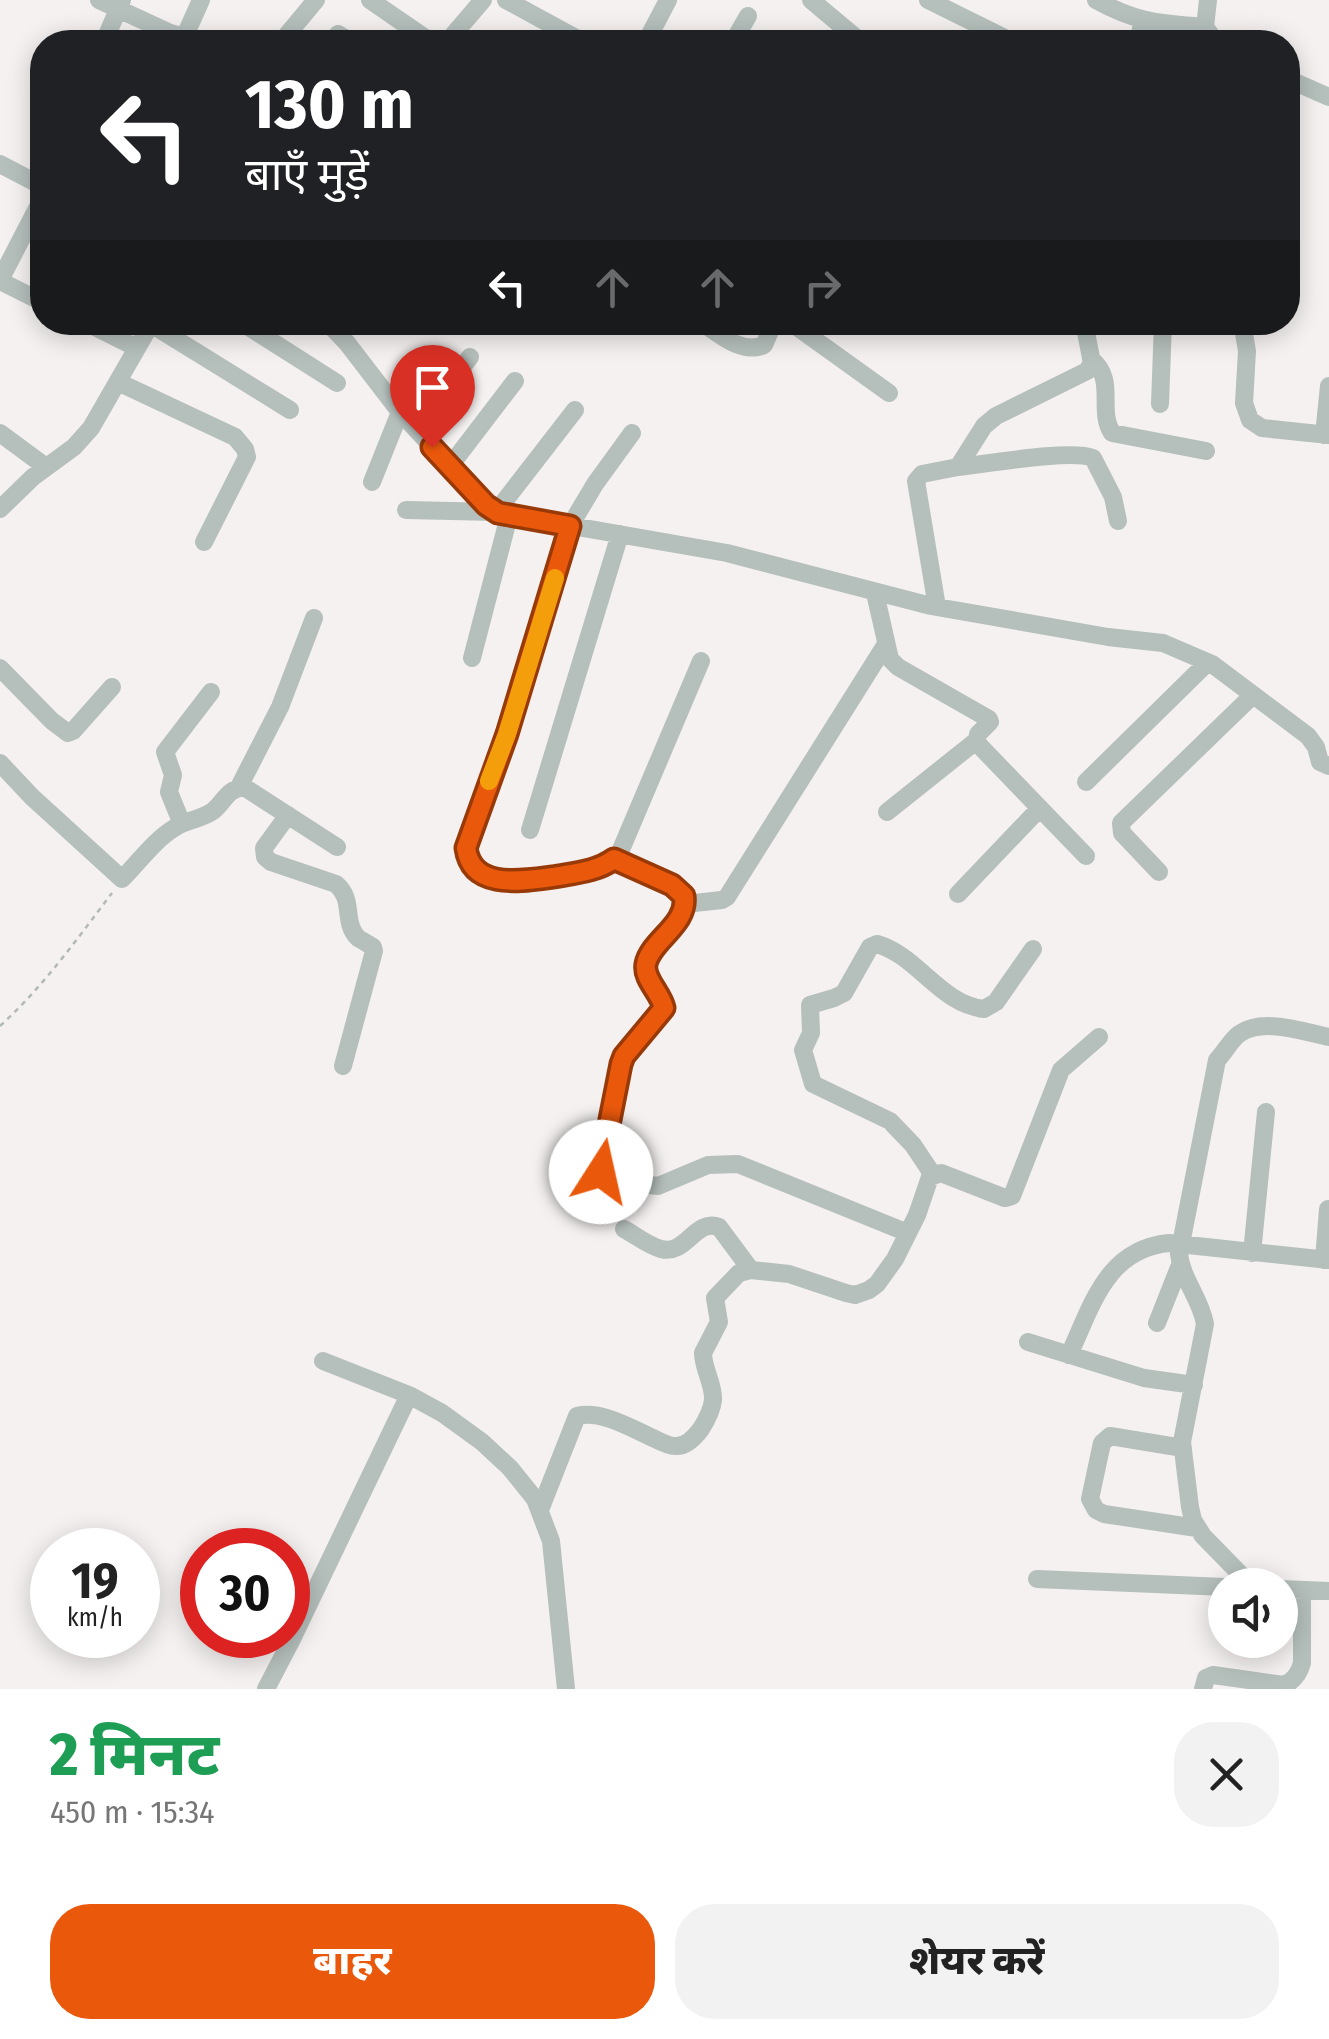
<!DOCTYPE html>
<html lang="hi">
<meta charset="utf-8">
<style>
body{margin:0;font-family:"Fira Sans Condensed","Noto Sans Devanagari",sans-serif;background:#f2f2f2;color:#222;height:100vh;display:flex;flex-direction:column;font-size:38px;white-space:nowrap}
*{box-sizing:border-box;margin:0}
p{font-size:32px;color:#767676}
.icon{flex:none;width:55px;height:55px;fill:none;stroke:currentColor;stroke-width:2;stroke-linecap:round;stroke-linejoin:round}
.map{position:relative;height:1689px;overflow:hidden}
.sheet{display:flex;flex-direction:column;background:#fff;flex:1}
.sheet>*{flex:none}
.hud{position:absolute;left:30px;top:30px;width:1270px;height:305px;border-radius:40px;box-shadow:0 5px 25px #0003;background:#202124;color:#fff;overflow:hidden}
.fabs{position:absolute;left:1208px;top:1568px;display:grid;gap:20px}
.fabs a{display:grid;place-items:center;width:90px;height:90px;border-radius:50%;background:#fff;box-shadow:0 5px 25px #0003;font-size:50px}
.speed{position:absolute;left:30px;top:1528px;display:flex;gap:20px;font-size:50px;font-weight:700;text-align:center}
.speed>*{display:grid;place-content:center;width:130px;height:130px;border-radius:50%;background:#fff;box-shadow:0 5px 25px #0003;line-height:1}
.speed small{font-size:25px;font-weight:400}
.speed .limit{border:15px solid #d22;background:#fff;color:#111}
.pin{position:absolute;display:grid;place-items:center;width:85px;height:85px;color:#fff;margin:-102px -42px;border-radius:50% 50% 50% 0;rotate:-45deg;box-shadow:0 0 10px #0007}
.pin .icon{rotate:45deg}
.me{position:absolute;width:110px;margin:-55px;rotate:10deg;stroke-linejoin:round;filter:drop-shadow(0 0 8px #0008)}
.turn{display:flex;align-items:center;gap:35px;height:210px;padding:0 50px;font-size:45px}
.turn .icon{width:130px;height:130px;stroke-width:2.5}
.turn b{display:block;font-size:70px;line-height:85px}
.lanes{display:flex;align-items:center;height:95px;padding:0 50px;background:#0003;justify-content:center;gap:50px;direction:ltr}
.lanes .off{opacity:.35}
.round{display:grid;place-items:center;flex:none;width:105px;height:105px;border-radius:40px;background:#f2f2f2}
.headline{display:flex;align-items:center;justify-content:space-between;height:170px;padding:0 50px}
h1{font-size:60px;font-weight:800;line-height:75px;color:#1e9e55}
.primary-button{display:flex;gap:20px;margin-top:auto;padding:20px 50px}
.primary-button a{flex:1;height:115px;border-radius:40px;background:#ea580c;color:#fff;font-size:40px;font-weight:800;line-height:115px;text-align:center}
.primary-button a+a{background:#f2f2f2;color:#222}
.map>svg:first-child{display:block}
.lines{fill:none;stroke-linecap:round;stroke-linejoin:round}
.path{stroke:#b3b9b7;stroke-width:2.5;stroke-dasharray:5 5;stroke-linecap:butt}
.minor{stroke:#b5bfbb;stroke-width:18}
.route-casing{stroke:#983908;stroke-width:25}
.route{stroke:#ea580c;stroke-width:18}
.slow{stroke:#f59e0b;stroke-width:18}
</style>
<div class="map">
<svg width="1329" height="1689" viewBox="0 0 1329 1689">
<rect width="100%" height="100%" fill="#f4f1f0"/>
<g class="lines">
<path class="path" d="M0 1026C43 987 77 939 112 893"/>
<path class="minor" d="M99 0 170 33 203 42
M370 0 431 42
M506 0 583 42
M811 0 861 42
M928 0 1013 42
M1096 0C1138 23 1159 23 1205 27
M1208 0 1205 27 1216 42
M338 34 351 42
M184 38 201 0
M104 42 122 0
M281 42 316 0
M447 42 483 0
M646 42 668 0
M733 42 748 16
M1138 42 1143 20
M1288 79 1329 97
M0 164 42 186
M0 280 42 199
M0 281 42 302
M85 322 137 348
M241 322 337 383
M327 322 347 343 400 412 486 505 498 513 727 553 931 606 1108 637 1163 643 1212 664 1308 736 1316 747 1320 762 1329 766
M701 322C719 334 742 355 764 345L774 322
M790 322 889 393
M1242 322 1247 351 1244 403 1250 420 1262 428 1329 435
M151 324 290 410
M1091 359C1117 380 1097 409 1112 433L1206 451
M118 382 235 437 245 449 247 457 204 542
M1160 404 1163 322
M415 428 470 357
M0 433 46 467
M632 433 595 484 570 526 507 734 466 847C473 891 522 881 553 876 578 873 603 872 620 852L701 661
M1324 435 1329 386
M450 466 515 381
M958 467C987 464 1071 449 1093 458L1113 497 1118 521
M372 482 400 412
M0 509 33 477 74 447 91 428 152 322
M406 510 496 512 575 410
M875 593 890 659 898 667 989 719 990 722 978 734 977 743 1086 856
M937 607 916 481 922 474 958 467 984 426 996 416 1087 371 1092 363 1084 322
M472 658 509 516
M0 668 52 721 68 733 73 731 112 687
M0 763 32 797 122 879C139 862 155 839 176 827 187 820 202 819 213 811 225 801 227 789 244 787L337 847
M1086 782 1208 662
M239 787 280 707 314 618
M887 812 976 741
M288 815 264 848 265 857 271 862 336 884C355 900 342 922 358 938 359 939 372 946 373 947L374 951 343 1066
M182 824 169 792 173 775 165 752 211 692
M530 830 620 534
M614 859 679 890C700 916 651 941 646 964 643 980 661 993 664 1007 653 1028 630 1042 621 1064L603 1155 597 1164 605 1177 612 1181 658 1186 708 1165 738 1164 908 1233
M1159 872 1122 833 1121 823 1252 696
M958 894 1040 808
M685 904 722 900 727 897 886 644
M933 1175 913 1145 890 1121 813 1084 803 1050 811 1033 810 1005 834 998 844 993 870 947 877 944C918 956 940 1004 984 1009L996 1002 1033 949
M624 1229C635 1235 649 1246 661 1249 686 1256 695 1218 719 1227L751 1270
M1252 1253 1266 1112
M1324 1260 1328 1209
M1157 1323 1180 1265
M1028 1342 1144 1378 1194 1385
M1069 1355C1092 1306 1106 1249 1169 1243L1329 1260
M323 1361 409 1395 442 1413 482 1442 510 1468 535 1499 551 1541 566 1689
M1183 1448 1110 1436 1102 1443 1090 1499 1096 1510 1104 1514 1197 1528
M540 1510 577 1416C601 1410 631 1428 653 1438 659 1441 668 1446 675 1446 685 1447 695 1437 701 1429 706 1421 712 1410 713 1400 714 1384 703 1369 703 1353L719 1322 715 1298 739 1273 751 1270 789 1274 846 1293 855 1295 869 1290 877 1284 895 1259 917 1215 930 1177 941 1173 1005 1198 1012 1196 1061 1070 1099 1037
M1037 1579 1225 1587
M1251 1585 1203 1536 1193 1520 1190 1507 1182 1442 1205 1324C1201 1299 1182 1280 1179 1254L1217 1060C1225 1052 1230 1041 1239 1034 1263 1017 1303 1032 1329 1037
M1280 1589 1329 1591
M266 1689 292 1639 409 1395
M1203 1689 1206 1678 1213 1675 1284 1685C1294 1681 1299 1674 1302 1663V1590"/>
</g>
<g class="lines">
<g class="route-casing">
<path id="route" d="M432 447 486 505 498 513 570 526 507 734 466 848C472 890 521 881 553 877 574 873 596 872 614 859L672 885 684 896C688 925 651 940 646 964 643 979 661 993 664 1008L624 1056 621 1064 603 1155 597 1164 601 1172"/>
</g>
<use href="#route" class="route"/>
<path class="slow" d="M489 781 507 734 555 578"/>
</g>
</svg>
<div class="fabs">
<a><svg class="icon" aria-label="sound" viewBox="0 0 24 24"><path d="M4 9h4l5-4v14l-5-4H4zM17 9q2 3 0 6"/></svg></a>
</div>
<div class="speed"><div>19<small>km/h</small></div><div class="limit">30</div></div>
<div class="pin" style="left:432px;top:447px;background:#d93025"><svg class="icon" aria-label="arrive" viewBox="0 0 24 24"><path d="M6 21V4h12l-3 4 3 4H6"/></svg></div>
<svg class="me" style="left:601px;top:1172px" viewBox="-20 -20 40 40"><circle r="19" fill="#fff"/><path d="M0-13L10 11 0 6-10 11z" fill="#ea580c"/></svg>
<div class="hud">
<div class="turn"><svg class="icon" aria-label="left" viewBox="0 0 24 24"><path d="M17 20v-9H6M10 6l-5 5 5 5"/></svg><div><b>130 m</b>बाएँ मुड़ें</div></div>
<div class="lanes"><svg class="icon" aria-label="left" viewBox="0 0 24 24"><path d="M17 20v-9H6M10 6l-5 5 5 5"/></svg><svg class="icon off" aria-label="ahead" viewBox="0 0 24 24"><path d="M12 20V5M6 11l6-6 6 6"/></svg><svg class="icon off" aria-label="ahead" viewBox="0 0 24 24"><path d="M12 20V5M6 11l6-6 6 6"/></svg><svg class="icon off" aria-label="right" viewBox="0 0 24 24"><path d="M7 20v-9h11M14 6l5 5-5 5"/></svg></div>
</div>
</div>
<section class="sheet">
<div class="headline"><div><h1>2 मिनट</h1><p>450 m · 15:34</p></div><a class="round"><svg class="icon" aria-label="close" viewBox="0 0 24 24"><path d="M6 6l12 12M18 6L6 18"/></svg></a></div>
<div class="primary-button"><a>बाहर</a><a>शेयर करें</a></div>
</section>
